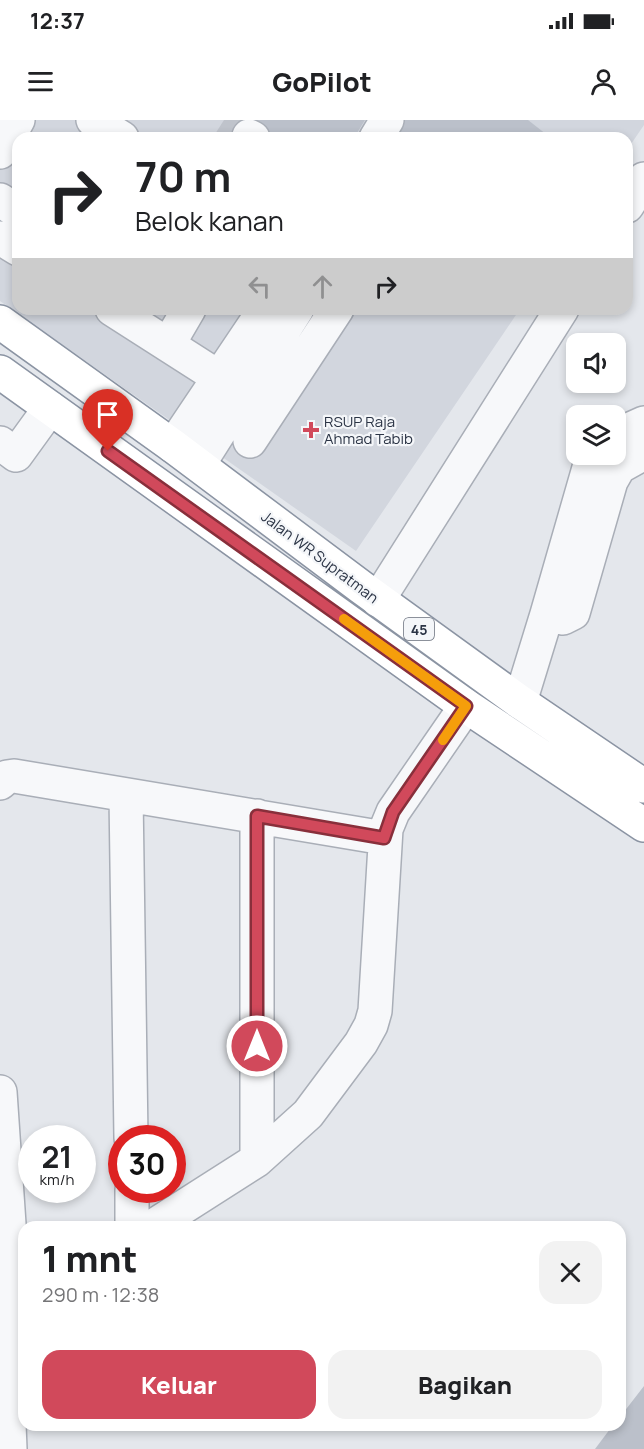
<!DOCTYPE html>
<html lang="id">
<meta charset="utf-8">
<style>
body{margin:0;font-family:Manrope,sans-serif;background:#f2f2f2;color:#202124;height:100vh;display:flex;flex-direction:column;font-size:22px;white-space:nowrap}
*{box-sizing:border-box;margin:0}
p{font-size:20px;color:#757577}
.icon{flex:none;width:33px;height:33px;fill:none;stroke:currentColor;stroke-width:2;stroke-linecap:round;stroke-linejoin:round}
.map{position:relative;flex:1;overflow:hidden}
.side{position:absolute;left:18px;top:1101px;width:608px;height:210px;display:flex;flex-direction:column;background:#fff;border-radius:18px;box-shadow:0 3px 9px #0003}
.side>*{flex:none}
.top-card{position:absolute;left:12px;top:12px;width:621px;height:183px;border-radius:18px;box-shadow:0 3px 9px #0003;background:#fff;color:#202124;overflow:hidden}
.fabs{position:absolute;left:566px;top:213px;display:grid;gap:12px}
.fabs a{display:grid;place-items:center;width:60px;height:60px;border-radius:12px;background:#fff;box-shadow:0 3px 9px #0003;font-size:30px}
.speed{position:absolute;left:18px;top:1005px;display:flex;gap:12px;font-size:30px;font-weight:700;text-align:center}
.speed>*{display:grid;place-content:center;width:78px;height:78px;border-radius:50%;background:#fff;box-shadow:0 3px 9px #0003;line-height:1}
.speed small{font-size:15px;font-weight:400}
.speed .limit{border:9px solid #d22;background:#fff;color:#111}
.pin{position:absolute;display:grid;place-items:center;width:51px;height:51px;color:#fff;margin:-62px -26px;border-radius:50% 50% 50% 0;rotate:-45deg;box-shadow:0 0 6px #0007}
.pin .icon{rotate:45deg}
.me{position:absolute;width:66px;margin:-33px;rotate:0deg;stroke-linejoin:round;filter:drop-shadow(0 0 4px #0008)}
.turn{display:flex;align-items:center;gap:21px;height:126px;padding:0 24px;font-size:27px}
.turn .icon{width:78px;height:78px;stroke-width:2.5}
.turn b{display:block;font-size:42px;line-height:51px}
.lanes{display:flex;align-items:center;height:57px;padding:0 24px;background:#0003;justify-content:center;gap:30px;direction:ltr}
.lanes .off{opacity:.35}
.round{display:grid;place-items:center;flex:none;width:63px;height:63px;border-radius:18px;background:#f2f2f2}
.overview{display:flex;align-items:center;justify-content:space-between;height:102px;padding:0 24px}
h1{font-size:36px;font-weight:800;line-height:45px}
.cta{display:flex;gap:12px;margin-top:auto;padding:12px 24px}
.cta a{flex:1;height:69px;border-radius:18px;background:#d1495b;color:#fff;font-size:24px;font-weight:800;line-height:69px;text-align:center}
.cta a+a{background:#f2f2f2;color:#202124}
.status{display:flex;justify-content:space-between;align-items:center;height:42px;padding:0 30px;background:#fff;direction:ltr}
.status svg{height:16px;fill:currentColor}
header{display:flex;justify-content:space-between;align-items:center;height:78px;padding:0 24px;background:#fff;font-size:27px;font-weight:800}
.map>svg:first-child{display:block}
.built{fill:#d2d6de}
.building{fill:#bbc0ca}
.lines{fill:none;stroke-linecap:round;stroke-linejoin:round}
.minor-tunnel{stroke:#bfc3cb;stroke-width:33;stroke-dasharray:33 16;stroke-linecap:butt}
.minor-casing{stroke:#a9aeb7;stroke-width:36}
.highway-casing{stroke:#8b94a3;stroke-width:36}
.minor{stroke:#f7f8fa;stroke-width:33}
.highway{stroke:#fff;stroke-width:33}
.route-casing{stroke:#882f3b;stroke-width:15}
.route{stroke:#d1495b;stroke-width:10}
.slow{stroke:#f59e0b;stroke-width:10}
.poi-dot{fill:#d1495b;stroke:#f4f6f9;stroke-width:2}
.labels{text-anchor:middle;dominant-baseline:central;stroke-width:4.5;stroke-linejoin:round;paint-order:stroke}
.shield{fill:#f4f6f9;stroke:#676e7b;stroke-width:1.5}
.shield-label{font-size:14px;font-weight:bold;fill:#2b3445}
.poi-label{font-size:15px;fill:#2b3445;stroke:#f4f6f9;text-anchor:start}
.street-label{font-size:15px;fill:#2b3445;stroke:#f4f6f9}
</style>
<div class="status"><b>12:37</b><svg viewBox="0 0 49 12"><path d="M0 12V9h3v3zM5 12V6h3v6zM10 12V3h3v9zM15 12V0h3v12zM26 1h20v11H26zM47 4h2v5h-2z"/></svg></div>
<header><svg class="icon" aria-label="menu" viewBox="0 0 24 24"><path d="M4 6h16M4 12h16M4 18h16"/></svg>GoPilot<svg class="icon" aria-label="person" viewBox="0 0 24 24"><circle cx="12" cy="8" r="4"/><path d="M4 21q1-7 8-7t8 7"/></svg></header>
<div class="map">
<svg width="644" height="1329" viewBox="0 0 644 1329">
<rect width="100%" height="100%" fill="#e4e7ec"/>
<path class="built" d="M0 0H644V5L627 30V18H18V189H520L356 431 0 181Z"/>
<path class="building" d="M232 0H365L354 18H260Z
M399 0H528L551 18H384Z
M644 1266V1329H595L613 1305H620V1297Z"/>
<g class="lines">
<path class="minor-tunnel" d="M224 0 249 16"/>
<g class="minor-casing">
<path id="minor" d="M93 0 122 18
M249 16 253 18
M376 18 387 0
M0 32 18 0
M0 80 18 92
M627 86 644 59
M0 118 18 129
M112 189 237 269
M168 225 189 189
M615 316 644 303
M250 321 337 189
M0 323 16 335 50 288
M173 326 265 189
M199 344 297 189
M378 480 562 189
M547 494 563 498 573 493 611 361 619 347 644 333
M520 582 547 494 593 334
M0 663 7 657 14 656 384 718
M126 675 131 1018
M0 972 15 1192 8 1280 10 1329
M257 1040V696
M132 1070V1107
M152 1107 257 1040 308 994 361 923 371 905 375 891 386 709 393 692 466 586"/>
</g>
<g class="highway-casing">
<path id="highway" d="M0 202 173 326 361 467 520 582 644 666
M0 252 466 586 644 705"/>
</g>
<use href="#minor" class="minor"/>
<use href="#highway" class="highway"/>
</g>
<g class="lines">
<g class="route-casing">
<path id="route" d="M108 331 466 586 393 692 384 718 257 696V926"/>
</g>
<use href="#route" class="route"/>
<path class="slow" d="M344 499 466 586 443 620"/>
</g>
<path class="poi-dot" d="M308 301h6v6h6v6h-6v6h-6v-6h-6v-6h6z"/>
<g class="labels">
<rect class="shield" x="404" y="498" width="30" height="22" rx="4.5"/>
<g class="shield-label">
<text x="419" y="509">45</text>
</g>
<g class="poi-label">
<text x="324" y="301">RSUP Raja<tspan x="324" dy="17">Ahmad Tabib</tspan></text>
</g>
<g class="street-label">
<text transform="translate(320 437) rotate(37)">Jalan WR Supratman</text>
</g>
</g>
</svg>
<div class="fabs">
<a><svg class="icon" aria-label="sound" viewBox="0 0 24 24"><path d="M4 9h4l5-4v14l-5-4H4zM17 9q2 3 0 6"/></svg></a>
<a><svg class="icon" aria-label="layers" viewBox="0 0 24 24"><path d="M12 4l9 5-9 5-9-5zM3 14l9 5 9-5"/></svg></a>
</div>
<div class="speed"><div>21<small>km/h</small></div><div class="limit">30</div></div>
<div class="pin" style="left:108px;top:331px;background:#d93025"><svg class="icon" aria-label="arrive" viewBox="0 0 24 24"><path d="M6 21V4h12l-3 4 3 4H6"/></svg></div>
<svg class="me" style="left:257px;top:926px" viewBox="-20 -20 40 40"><circle r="17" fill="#d1495b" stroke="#fff" stroke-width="3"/><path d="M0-11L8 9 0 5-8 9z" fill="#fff"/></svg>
<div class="top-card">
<div class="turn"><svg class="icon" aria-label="right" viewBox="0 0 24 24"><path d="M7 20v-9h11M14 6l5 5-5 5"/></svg><div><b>70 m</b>Belok kanan</div></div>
<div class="lanes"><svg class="icon off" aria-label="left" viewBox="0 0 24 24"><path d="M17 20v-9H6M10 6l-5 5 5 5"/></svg><svg class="icon off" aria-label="ahead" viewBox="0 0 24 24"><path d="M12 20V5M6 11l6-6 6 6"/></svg><svg class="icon" aria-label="right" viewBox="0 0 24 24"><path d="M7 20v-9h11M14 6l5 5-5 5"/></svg></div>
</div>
<section class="side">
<div class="overview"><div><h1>1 mnt</h1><p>290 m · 12:38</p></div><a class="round"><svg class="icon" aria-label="close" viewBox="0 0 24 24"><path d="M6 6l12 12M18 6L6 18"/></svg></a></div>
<div class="cta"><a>Keluar</a><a>Bagikan</a></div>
</section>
</div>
